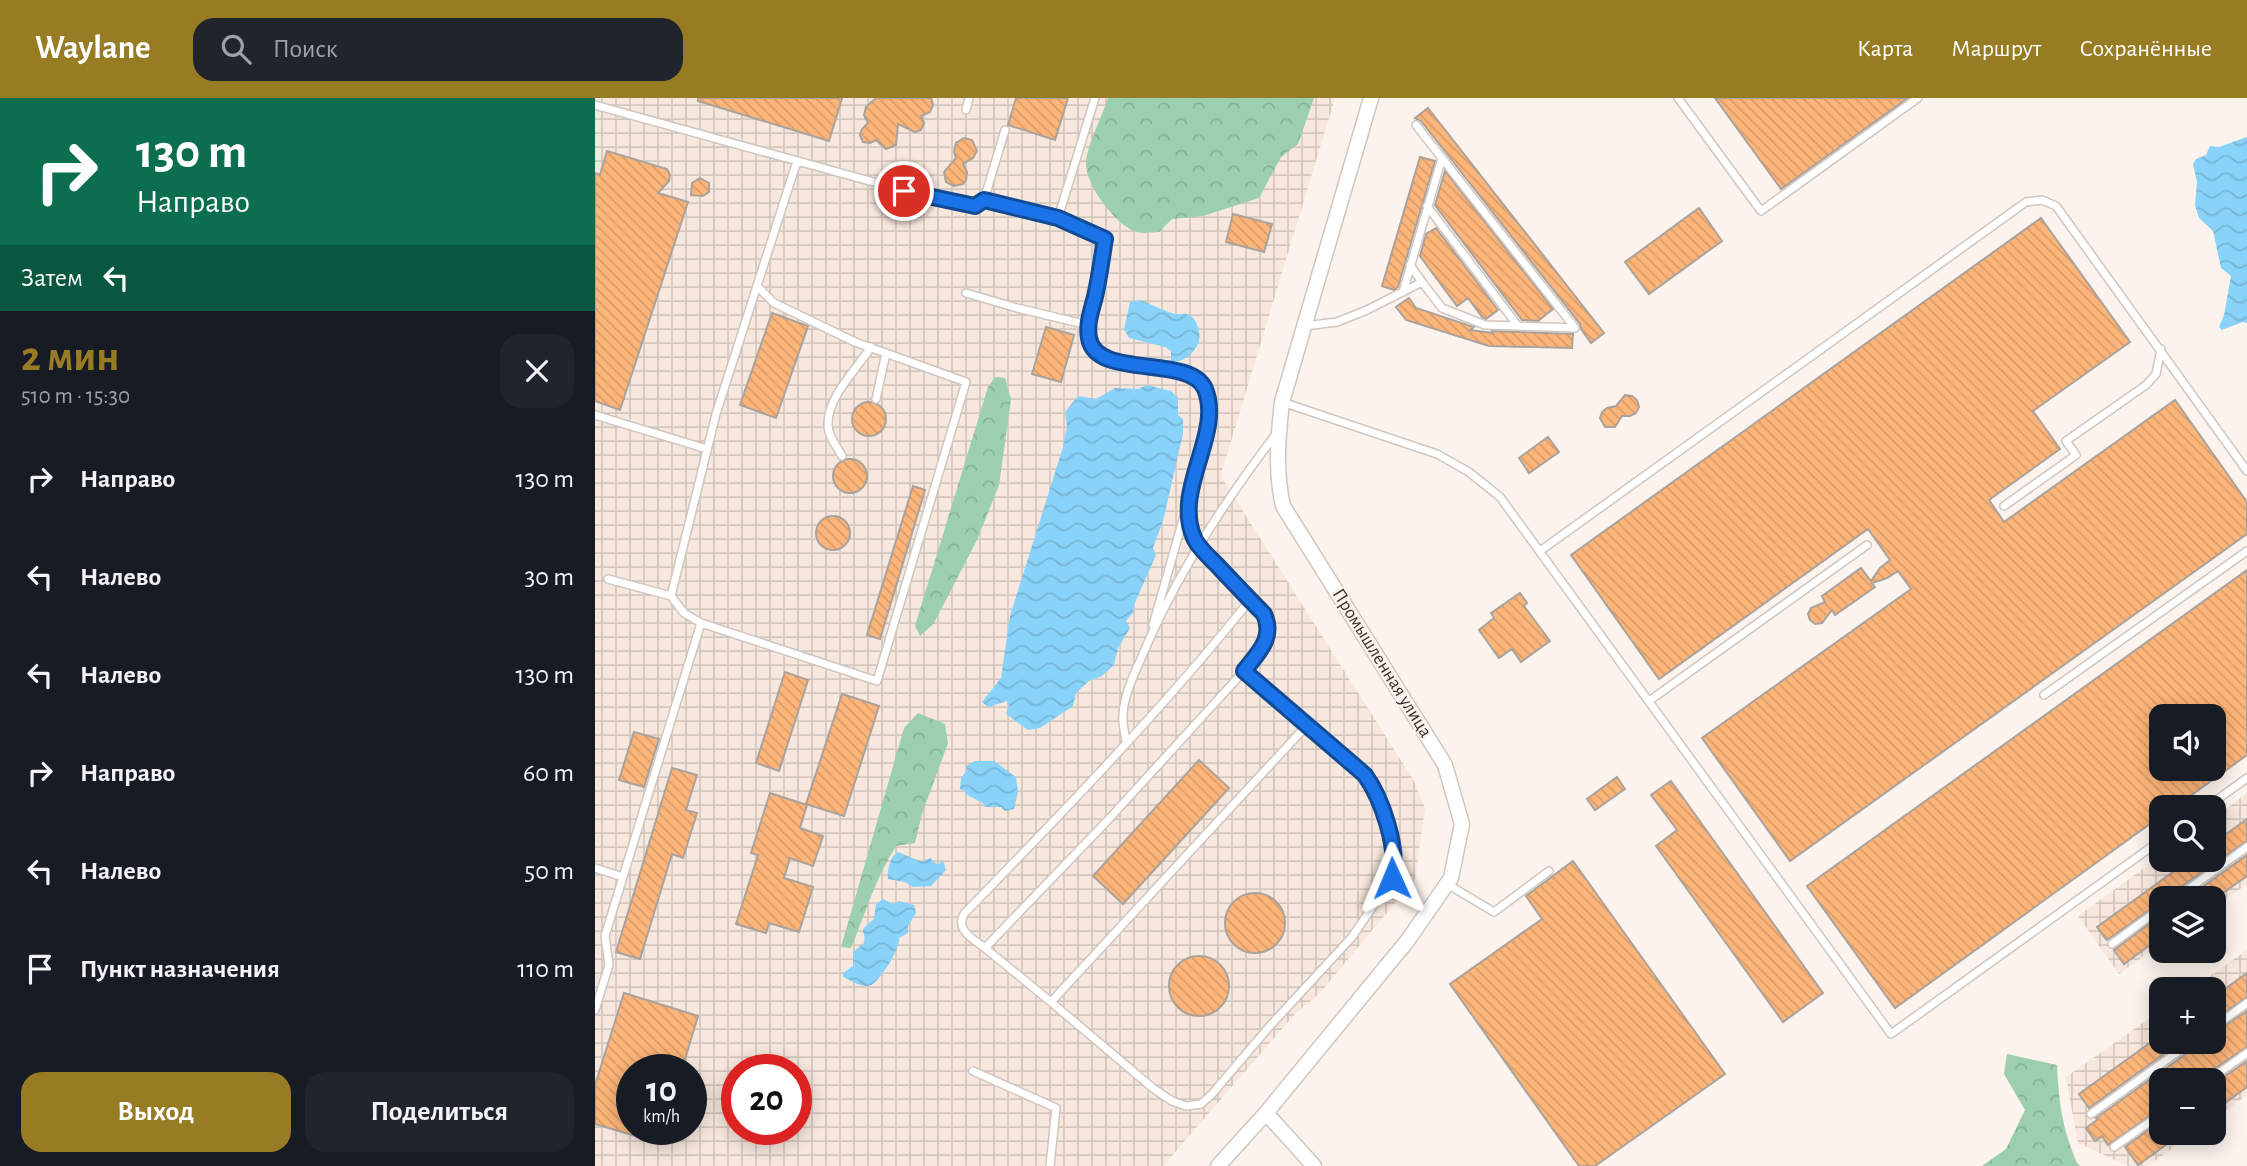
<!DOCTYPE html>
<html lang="ru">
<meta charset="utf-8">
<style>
body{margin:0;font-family:"Alegreya Sans",sans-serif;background:#20242c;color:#f1f3f6;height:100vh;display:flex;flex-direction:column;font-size:26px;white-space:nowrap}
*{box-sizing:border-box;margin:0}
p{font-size:23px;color:#9ea1a6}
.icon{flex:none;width:38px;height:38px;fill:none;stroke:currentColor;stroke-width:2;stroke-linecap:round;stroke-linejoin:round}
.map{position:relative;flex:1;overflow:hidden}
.panel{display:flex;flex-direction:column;background:#171b24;width:595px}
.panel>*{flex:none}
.banner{background:#0b6e4f;color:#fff;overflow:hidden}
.fabs{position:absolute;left:1554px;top:606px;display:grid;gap:14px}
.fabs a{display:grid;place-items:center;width:77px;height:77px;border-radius:14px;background:#171b24;box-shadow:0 4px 18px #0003;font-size:35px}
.speed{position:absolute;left:21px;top:956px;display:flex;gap:14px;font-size:35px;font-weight:700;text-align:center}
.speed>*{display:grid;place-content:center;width:91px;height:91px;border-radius:50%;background:#171b24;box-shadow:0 4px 18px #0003;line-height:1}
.speed small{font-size:18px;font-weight:400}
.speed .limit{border:10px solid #d22;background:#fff;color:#111}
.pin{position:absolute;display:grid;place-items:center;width:60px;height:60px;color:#fff;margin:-30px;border:4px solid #fff;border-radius:50%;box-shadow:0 2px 7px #0007}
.me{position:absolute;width:77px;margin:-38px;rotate:359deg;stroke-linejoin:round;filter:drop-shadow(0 0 5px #0008)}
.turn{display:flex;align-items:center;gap:24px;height:147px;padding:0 21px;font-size:32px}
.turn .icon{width:91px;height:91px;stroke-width:2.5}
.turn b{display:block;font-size:49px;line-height:60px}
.then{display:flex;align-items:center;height:66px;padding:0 21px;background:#0003;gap:14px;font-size:26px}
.round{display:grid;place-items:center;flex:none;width:74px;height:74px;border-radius:21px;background:#20242c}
.head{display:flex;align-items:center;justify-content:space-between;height:119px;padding:0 21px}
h1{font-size:42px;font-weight:700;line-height:52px;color:#977c24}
.primary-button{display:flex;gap:14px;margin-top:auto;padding:14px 21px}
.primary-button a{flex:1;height:80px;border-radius:21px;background:#977c24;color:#fff;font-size:28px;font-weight:700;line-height:80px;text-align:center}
.primary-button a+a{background:#20242c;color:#f1f3f6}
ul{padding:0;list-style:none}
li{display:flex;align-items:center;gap:21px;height:98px;padding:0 21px}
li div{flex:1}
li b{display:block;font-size:26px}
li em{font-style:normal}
header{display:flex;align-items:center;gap:42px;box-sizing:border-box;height:98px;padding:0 35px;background:#977c24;color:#fff}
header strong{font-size:33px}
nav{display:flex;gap:38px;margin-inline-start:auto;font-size:24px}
.search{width:490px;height:63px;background:#20242c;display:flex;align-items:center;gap:18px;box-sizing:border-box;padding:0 24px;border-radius:21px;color:#9ea1a6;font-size:26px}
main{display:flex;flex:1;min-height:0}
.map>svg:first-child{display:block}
.industrial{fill:url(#industrial-grid);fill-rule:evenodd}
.forest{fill:url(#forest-crowns)}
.water{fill:url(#water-waves)}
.building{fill:url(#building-back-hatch);stroke:#aaa29c;stroke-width:2;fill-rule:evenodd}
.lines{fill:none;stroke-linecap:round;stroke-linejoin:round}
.lane-casing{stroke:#cfc6c0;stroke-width:10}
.street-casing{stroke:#cfc6c0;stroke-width:17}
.lane{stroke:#fff;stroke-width:7}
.street{stroke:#fff;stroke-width:14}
.route-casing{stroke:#114b97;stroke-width:18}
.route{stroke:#1a73e8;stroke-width:12}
.labels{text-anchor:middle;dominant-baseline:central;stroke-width:5;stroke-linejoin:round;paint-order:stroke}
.street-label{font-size:19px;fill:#35312f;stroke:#fcf3ec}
</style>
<header>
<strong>Waylane</strong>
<div class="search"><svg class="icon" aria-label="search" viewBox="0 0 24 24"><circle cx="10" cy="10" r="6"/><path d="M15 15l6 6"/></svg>Поиск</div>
<nav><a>Карта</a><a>Маршрут</a><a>Сохранённые</a></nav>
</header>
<main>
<section class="panel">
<div class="banner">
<div class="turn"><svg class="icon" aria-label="right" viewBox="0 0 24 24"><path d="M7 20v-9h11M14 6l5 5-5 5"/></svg><div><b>130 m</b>Направо</div></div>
<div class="then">Затем<svg class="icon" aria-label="left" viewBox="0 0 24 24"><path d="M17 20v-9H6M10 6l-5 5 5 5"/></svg></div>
</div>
<div class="head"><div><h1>2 мин</h1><p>510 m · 15:30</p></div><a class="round"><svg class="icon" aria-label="close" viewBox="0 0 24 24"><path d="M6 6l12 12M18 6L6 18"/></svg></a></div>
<ul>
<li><svg class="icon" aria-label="right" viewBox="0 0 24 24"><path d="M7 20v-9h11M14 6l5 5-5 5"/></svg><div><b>Направо</b></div><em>130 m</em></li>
<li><svg class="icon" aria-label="left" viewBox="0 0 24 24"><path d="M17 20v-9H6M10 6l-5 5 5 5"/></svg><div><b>Налево</b></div><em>30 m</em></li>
<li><svg class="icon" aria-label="left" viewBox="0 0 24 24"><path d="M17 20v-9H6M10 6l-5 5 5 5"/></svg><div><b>Налево</b></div><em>130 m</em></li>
<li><svg class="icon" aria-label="right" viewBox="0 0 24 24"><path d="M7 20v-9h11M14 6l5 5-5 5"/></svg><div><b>Направо</b></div><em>60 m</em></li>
<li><svg class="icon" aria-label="left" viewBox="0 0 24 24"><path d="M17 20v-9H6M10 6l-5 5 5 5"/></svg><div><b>Налево</b></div><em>50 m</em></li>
<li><svg class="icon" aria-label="arrive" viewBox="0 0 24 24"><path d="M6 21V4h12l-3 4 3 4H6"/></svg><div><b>Пункт назначения</b></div><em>110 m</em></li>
</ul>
<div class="primary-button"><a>Выход</a><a>Поделиться</a></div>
</section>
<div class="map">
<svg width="1652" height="1068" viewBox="0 0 1652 1068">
<defs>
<pattern id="industrial-grid" width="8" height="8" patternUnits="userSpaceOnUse" patternTransform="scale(1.75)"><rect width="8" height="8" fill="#f7e7dc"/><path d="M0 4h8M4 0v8" fill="none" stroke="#d4c7bd"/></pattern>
<pattern id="forest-crowns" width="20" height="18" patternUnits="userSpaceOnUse" patternTransform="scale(1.75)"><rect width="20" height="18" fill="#9ccfad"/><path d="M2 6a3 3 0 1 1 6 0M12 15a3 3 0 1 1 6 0" fill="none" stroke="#87b295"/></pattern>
<pattern id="water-waves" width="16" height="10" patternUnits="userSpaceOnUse" patternTransform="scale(1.75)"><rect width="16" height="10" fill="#89d2f9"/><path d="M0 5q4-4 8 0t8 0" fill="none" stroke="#77b5d6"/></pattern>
<pattern id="building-back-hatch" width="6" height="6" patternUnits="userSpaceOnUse" patternTransform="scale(1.75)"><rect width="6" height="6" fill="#feb579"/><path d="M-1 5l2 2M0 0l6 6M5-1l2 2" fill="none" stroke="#da9c69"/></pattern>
</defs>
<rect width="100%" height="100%" fill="#fcf3ec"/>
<path class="industrial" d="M0 0H740L627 373V380L819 683 830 710 820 781 725 895 700 916 568 1068H0ZM37 971H96V1031H37ZM142 971H201V1031H142Z
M1652 695V786L1619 809V800H1566V846L1524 876 1483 818 1566 758V761H1619V720Z
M1652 852V997L1619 1021V982H1566V1034H1600L1553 1068H1533L1483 1045 1471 979 1566 912V943H1619V891H1597Z"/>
<path class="forest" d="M513 0H719L703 46 686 59 664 100 608 118 577 121 564 134C558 134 549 136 542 134 521 128 488 85 491 62 494 43 507 19 513 0Z
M400 279 410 280 416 301 404 387 382 442 339 525 325 538 320 528 393 289Z
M323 615 350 626 353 645 327 716 320 745 301 748C281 779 270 816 256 850L246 849 309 630Z
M1412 956 1462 967C1464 1006 1467 1029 1482 1065L1485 1068H1387L1411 1051 1430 1012 1409 976Z"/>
<path class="water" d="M1652 39V225L1647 224 1627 232 1624 229 1629 217 1636 178 1626 170 1618 133 1604 120 1600 107 1602 84 1598 66 1601 61 1611 57 1615 48 1624 49Z
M545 202C556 206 569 213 580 216 586 217 591 214 596 218 604 224 607 240 602 248 595 259 589 263 576 264V253L570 249 534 240 529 231 535 204Z
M552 287 576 293 583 300V317L588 321V336L568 423 558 450 561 457 539 507 538 515 531 523 535 530 523 550 519 567 507 578 494 583 481 595 478 608 445 630 433 632 411 616 414 607 412 603 393 609 387 604 406 580 415 518 468 349 472 328 470 314 483 298 501 301 520 290 543 291Z
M380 663H399L421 679 423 694 419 711 410 713 406 709H390L388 705 370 696V693L365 691 366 680 372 672 371 668Z
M303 754 327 764 335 760 343 767 348 762 351 772 336 788 318 789 310 784 293 781C292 772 295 759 303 754Z
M288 801 298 806 304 803 319 807 321 815 313 828V835L304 840C306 849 286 882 276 887 267 891 256 882 248 879V875L258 868V854L269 845C272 830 260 836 279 821L281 806Z"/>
<path class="building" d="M103 0H247L234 43 103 3Z
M281 0H336L338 7 335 14 326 18 329 25 326 32 320 34 303 26 301 47 291 51 281 42 275 45 268 44 265 37 267 31 273 25 269 17 271 9Z
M421 0H473L460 42 413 27Z
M1120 0H1313L1186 91Z
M833 10 1009 235 996 245 986 231 985 226 852 56 826 23 820 20Z
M369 40 377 42 382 53 378 60 368 66 372 74 371 82 368 86 359 88 351 84 349 74 361 60 359 54 361 45Z
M12 53 72 71 75 77 74 83 63 95 93 104 25 312 0 303V75L5 77Z
M825 59 840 63 803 189 799 192 787 188Z
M850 73 958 211 943 223 927 222 840 107Z
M105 80 114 85V94L108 98 96 97 97 85Z
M1104 110 1127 143 1054 196 1030 164Z
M638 116 677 126 669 154 631 144Z
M1446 120 1535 244 1438 313 1465 351 1394 402 1409 424 1580 302 1652 404V436L1195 763 1107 640 1316 491 1303 473 1292 480 1277 485 1280 489 1240 517 1237 512 1227 525 1220 526 1215 522 1213 516 1216 510 1230 504 1227 498 1266 470 1276 483 1285 470 1295 462 1273 431 1064 581 976 457Z
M841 130 903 212 891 221 887 219 873 200 862 208 825 158 831 136Z
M814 200 821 210 879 229 875 232 898 235 897 233 978 236 977 250 894 248 811 222 801 209Z
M177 215 213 228 181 320 145 307Z
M451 229 479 237 466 284 437 276Z
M1030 297 1037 298 1042 302 1044 309 1041 315 1035 318H1027L1020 329H1010L1005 320 1007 314 1012 310 1021 308Z
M257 321a17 17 0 1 1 34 0a17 17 0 1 1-34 0Z
M953 339 964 354 934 375 924 360Z
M238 378a17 17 0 1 1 34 0a17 17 0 1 1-34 0Z
M318 388 330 392 285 541 272 537Z
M221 435a17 17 0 1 1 34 0a17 17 0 1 1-34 0Z
M1652 472V657L1580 709H1566V718L1300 910 1212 788ZM1566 618H1619V670H1566Z
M925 495 932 505 929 508 955 543 926 564 917 551 904 560 884 532 899 520 896 515Z
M190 574 213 582 184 673 161 665Z
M247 596 284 608 249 718 211 706Z
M39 634 64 641 49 689 24 682Z
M604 662 634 690 528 806 498 778Z
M77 670 102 677 91 712 102 715 88 760 77 756 45 861 21 854Z
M1022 679 1030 691 1000 712 992 701Z
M1076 683 1228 895 1188 924 1061 748 1082 732 1056 697Z
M175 695 212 707 205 730 228 738 218 768 195 760 189 780 218 789 204 834 174 825 171 835 141 826 163 757 156 755Z
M1652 721V743L1577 795 1575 800H1566V804L1512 842 1511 841 1502 829 1596 761H1619V745Z
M1652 757V778L1621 800H1592Z
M978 763 1130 976 1000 1068H984L855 886 947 821 931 798Z
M630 825a30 30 0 1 1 60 0a30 30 0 1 1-60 0Z
M1566 817V839L1529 866 1519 852Z
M574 888a30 30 0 1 1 60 0a30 30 0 1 1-60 0Z
M1652 875V899L1619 922V899Z
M29 895 103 918 87 971H37V1031H68L64 1045 0 1026V987Z
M1652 913V949L1610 977 1608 982H1566V1010L1513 1047 1507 1038 1500 1043 1491 1030 1502 1022 1501 1020 1602 948 1604 943H1619V935Z
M1566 937V943H1587L1494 1010 1484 996Z
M1652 963V989L1619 1013V986Z
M1566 1023V1034H1589L1543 1067 1530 1049Z"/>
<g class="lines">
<g class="lane-casing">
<path id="lane" d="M1083 0 1166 113 1323 0
M0 7 336 100 380 108 389 102 410 32
M371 12 374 0
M389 102 463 120 510 141C507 158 505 176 501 193 498 209 491 224 494 240 501 282 595 256 610 291 629 336 576 394 600 442 605 451 614 459 621 466 637 483 653 500 669 516L674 526V537L649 573 513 722 390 850 456 904
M832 108 923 228
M463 120 500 0
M815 167 827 184
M163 189 179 205 260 244 371 284 282 583 106 525 89 515 76 498 121 316 202 63
M808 194 847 60
M371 195 422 210 493 227
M710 228 742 224 772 212 827 184 847 210 890 227 980 230 821 27
M281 301 291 255
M687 304 842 356 874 374 905 399 1296 936 1566 742
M0 317 112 351
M247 358C242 349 233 338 233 327 232 299 262 271 276 249
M1409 408 1481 357 1471 343 1551 287 1561 276 1566 251
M945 453 1431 104 1447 102 1461 108 1652 373
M13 481 76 498
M558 527 591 411
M649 573C678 598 707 622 735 646 747 657 761 667 771 679 788 699 804 754 797 780L757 839 674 929 617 996 606 1006 591 1008 577 1003 559 991 456 904 712 627
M1449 597 1652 453
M1054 603 1272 447
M531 643C530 635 527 625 528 617 529 595 540 575 548 556 581 477 629 404 681 336
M1612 709 1652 680
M0 770 28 779 10 838 14 867 0 912
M28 779 106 525
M852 786 899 814 954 773
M1581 800 1652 749
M1517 846 1566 810
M390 850C378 841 360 832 369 816 468 714 567 612 655 502
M1619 929 1652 905
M378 973 461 1010 455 1068
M1614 982 1652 955
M1496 1016 1598 943
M1519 1049 1566 1016"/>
</g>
<g class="street-casing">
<path id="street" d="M671 1015 719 1068
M623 1068 671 1015 813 842 856 780 867 726 850 667 688 408C680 373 683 340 687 304L776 0"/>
</g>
<use href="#lane" class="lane"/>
<use href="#street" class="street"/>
</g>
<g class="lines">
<g class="route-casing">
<path id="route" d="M309 93 380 108 389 102 463 120 510 141C507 158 505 176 501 194 498 209 491 224 494 240 501 282 595 256 610 291 629 336 576 393 600 442 605 451 614 459 621 466 637 483 653 500 669 516 680 540 663 555 649 573L770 677C787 701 804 750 797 780"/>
</g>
<use href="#route" class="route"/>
</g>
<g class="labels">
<g class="street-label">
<text transform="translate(787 565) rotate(58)">Промышленная улица</text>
</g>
</g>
</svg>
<div class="fabs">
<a><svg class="icon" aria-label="sound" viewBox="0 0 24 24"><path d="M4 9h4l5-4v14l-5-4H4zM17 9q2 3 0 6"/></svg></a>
<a><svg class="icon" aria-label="search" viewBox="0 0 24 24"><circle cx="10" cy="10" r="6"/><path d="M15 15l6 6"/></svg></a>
<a><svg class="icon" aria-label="layers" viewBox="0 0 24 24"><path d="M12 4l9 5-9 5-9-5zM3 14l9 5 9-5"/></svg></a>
<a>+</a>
<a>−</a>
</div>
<div class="speed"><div>10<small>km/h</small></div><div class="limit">20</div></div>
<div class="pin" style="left:309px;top:93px;background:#d93025"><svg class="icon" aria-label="arrive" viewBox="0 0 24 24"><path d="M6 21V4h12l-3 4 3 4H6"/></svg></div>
<svg class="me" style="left:797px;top:780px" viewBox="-20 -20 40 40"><path d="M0-17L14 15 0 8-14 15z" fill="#1a73e8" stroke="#fff" stroke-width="4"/></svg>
</div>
</main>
